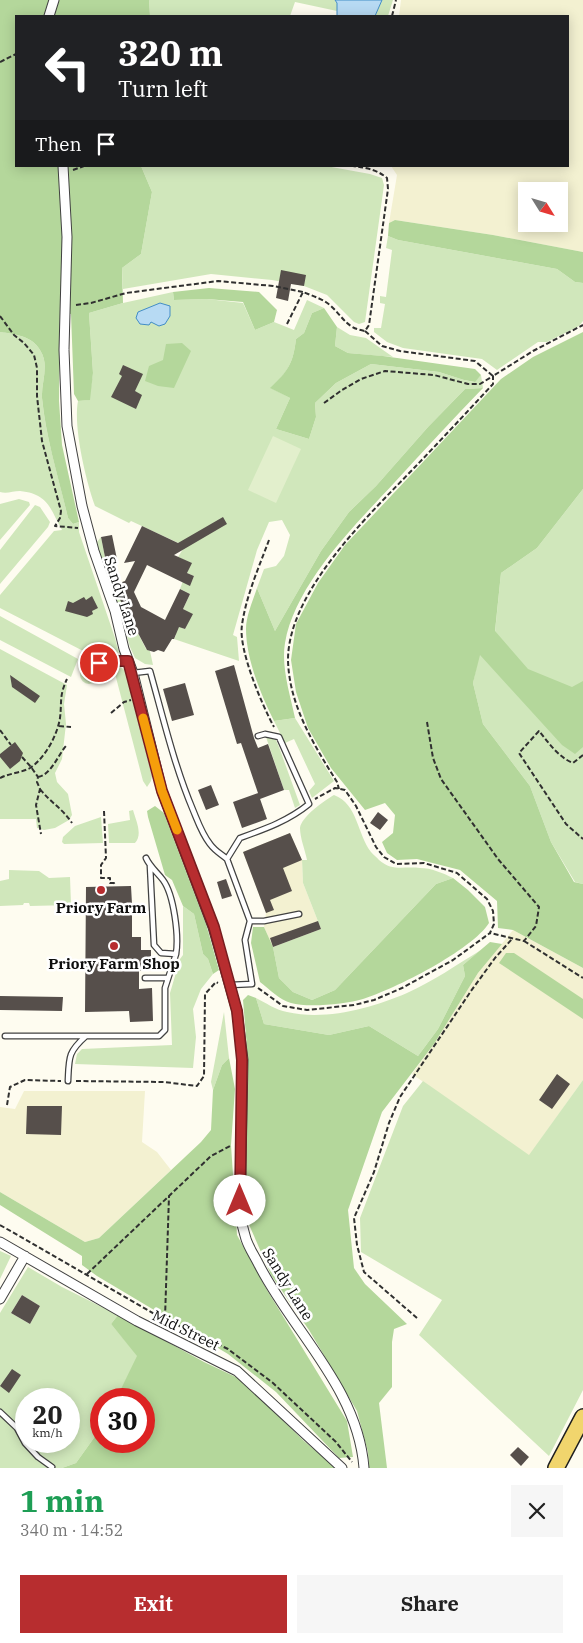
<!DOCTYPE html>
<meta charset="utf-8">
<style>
body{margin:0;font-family:"IBM Plex Serif",serif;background:#f6f6f6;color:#222;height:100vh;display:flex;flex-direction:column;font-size:19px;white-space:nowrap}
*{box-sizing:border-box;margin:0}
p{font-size:16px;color:#767676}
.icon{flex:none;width:28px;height:28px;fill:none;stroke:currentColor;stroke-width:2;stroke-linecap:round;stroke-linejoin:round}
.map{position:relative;height:1468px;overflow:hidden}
.side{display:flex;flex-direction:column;background:#fff;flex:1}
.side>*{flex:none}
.banner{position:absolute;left:15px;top:15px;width:554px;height:152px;border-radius:0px;box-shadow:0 2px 12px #0003;background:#202124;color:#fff;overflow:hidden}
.needle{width:32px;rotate:127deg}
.tools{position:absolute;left:518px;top:182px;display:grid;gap:10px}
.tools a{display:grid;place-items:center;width:50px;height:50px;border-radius:0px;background:#fff;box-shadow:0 2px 12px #0003;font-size:25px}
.speed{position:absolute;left:15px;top:1388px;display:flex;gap:10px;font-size:25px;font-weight:700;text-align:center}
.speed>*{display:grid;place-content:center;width:65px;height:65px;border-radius:50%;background:#fff;box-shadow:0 2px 12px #0003;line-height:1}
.speed small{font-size:12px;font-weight:400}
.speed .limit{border:8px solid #d22;background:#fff;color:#111}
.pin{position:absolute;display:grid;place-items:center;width:42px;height:42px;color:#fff;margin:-21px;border:2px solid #fff;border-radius:50%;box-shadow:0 1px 5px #0007}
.me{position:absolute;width:55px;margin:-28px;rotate:0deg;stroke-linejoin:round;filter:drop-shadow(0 0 4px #0008)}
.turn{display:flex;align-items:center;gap:18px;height:105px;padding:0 20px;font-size:22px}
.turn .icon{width:65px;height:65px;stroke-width:2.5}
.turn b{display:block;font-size:35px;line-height:42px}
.then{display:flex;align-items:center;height:48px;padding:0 20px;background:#0003;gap:10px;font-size:19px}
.round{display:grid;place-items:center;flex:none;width:52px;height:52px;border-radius:0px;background:#f6f6f6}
.overview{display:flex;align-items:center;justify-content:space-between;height:85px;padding:0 20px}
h1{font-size:30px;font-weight:700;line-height:38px;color:#1e9e55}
.action{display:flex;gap:10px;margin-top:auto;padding:10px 20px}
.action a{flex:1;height:58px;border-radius:0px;background:#b72d2f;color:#fff;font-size:20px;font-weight:700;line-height:58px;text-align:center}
.action a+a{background:#f6f6f6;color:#222}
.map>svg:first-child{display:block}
.farmland{fill:#f3f1d1;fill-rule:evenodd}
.green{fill:#d0e7bb;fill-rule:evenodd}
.forest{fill:#b4d79b}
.pitch{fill:#e2efcc}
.water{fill:#b7daf3;stroke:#428dc6}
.building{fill:#564f4b}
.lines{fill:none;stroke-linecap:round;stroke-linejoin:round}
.service-casing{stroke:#414141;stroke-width:7}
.minor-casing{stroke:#414141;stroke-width:11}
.primary-casing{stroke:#1f1f1f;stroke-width:18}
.path{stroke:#303030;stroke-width:2;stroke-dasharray:5 2.5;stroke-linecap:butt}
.service{stroke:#fff;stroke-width:4.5}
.minor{stroke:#fff;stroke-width:9}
.primary{stroke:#f1d56d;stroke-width:15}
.route-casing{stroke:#771d1f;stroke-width:12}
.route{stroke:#b72d2f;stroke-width:9}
.slow{stroke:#f59e0b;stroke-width:9}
.poi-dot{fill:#b72d2f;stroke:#fff;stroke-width:2}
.labels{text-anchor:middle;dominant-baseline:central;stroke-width:5;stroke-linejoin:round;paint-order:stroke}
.street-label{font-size:15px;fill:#0e0e0e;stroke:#fff}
.poi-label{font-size:15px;font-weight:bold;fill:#0e0e0e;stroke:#fff}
</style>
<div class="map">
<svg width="583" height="1468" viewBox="0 0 583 1468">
<rect width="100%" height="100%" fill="#fefcf0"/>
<path class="farmland" d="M401 0H583V252L493 235 395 220 389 223 397 175 391 166H568V16H399ZM526 191H559V224H526Z
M290 833 302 860 303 883 321 929 273 947 264 927 266 913 243 852Z
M513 930 583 968V1080L529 1156 412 1074 434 1044 478 973Z
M24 1091H145L142 1142 157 1152 171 1170 99 1238 85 1242 0 1192V1107L15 1109Z"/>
<path class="green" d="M149 0H335L337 3V11L295 2 290 16H150Z
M382 0H393L388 16H375Z
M141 166H326L370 174 382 178 384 185 365 322 359 324 354 322 327 295 304 286 272 280 211 274 123 289 122 268 141 254 152 192Z
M388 236 398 240 557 269 575 282 583 283V321L579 326 547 342H538L497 370 482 359 403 348 387 342 374 332V328H381L385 304 380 303V296L386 297 392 250 386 248Z
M173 292 174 300 207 299 243 303 255 330 274 322 294 330 307 300 324 308 312 313 304 333 296 339C293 364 288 371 271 388L290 398 276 429 309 439 316 417 315 403 336 383 371 364 439 372 464 380 474 382 481 375 483 388 465 389 428 427 376 486 349 512 321 551 275 631 257 588 264 569 276 566 284 556 290 535 282 520 269 522 257 550 233 635 237 637 239 661 174 639 176 635 175 625 185 629 192 614 183 609 190 594 180 589 183 581 190 585 194 576 187 573 191 563 178 557 185 546 131 521 129 523 95 506C86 481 73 427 78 401L89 400 93 373 89 313 123 303Z
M337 327 350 335 366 338 393 357 348 353 335 346Z
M0 332C15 334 32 336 40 350 50 365 41 382 42 398 46 439 59 478 68 518L73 524 79 522V532L115 638 119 653 112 651 113 656 89 654 0 608V595L54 531 62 530C50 509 49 494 20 491 13 491 7 494 0 492Z
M583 489V884L575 882 551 842 530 786 483 724 473 683 479 655 495 632 501 573 537 548Z
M19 499 29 502 30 505 0 540V504Z
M35 505 40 507 50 522 48 527 0 584V550Z
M101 537 107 567 117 592 146 649 150 651 153 665 145 664 135 658 130 647 121 615 98 548 97 542Z
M0 616 78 659 71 677 0 640Z
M0 649 67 685 64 704 66 724 62 759 55 773 57 782 68 794 72 815 69 820 55 828 44 830 37 828 36 819H0Z
M113 666 120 667 125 670 152 776 151 781 147 787 143 781Z
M80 675a9 9 0 1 1 18 0a9 9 0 1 1-18 0Z
M295 718 334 781 312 798 309 791 315 784 294 739 285 743 274 721Z
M266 737 276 740 279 747 300 805 295 808 289 790H284Z
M334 795C358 804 357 834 371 852 373 855 377 857 379 860 393 872 403 866 420 868 431 868 443 873 453 878L436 884 335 990 312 1000 293 992 279 978 273 947 321 929 303 883 302 860H307C305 850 300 838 300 828 301 817 325 800 334 795Z
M133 810C136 821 143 834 135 843H109L108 824 130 820 129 811Z
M101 817 103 843 64 844 62 842 63 837 75 826Z
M9 870 39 871 49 878 70 877 71 905 30 906 29 903H24L23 905 0 906V881L9 879Z
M183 906 194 914 203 954 208 959 213 974 201 989 193 1009 196 1037 193 1068 75 1064 77 1054 82 1049 172 1045 170 993 180 959 183 955Z
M481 950 463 965 465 976 438 1029 418 1056 369 1026 329 1035 264 1024 256 998C266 1003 276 1010 287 1012 326 1021 372 1008 407 993 432 982 458 964 481 950Z
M224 1012 229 1058 222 1065 213 1090 211 1082Z
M583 1080V1390L549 1456 419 1335 442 1300 361 1252 360 1218 403 1106 423 1081 529 1155Z
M0 1251 11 1256 0 1279Z
M28 1267 62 1287 118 1315 111 1324 138 1356 116 1399H101V1428L76 1463 62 1468H0V1313ZM22 1295 40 1306 30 1324 11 1313ZM26 1399H69V1441H26Z"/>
<path class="forest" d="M0 0H149L150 16H16V166H141L152 192 141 254 122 268 123 303 89 313 93 373 90 400 78 401 74 394 71 314 60 313 59 401 62 445 79 522 73 524 68 518C59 479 46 439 42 398 41 382 50 365 40 350 32 336 15 334 0 332Z
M395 220 493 235 583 252V283L575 282 557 269 398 240 388 236 389 223Z
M209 288 259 292 277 310 274 322 255 330 243 302 207 299 174 300 173 292Z
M324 308 337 327 335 346 348 353 383 356 475 369 481 375 475 382 464 380 439 372 371 364 336 383 315 403 316 417 309 439 276 429 290 398 270 388C288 371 293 364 296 339L304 333 312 313Z
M583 332V489L537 548 501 573 495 631 528 669 572 687 583 681V747L575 754 562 745 480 655 473 683 483 724 530 786 551 842 574 882 583 884V968L513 930 498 928 497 901 460 870 417 859 397 860 387 853 382 842 393 833 395 815 385 803 365 810 331 768 308 728 296 692 291 660 296 624 318 583 345 545 501 379 533 357Z
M182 343 191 351 174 388 158 386 145 381 149 366 163 360 166 344Z
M483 388C453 419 424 450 395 482 355 525 295 584 285 643 281 667 290 694 295 718L274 721C261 695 246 659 246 629 246 616 253 600 257 588L275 631 321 551 349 512 376 486 428 427 465 389Z
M155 806 164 813 206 924 219 970 213 974 208 959 203 954 194 914 183 906 172 880 165 875 148 817 147 811Z
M453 878 468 890 485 907 489 923C472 950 395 989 363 999 346 1004 308 1008 291 1003 280 1000 269 989 260 982L251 943 253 927H264L273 947 279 978 293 992 312 1000 335 990 436 884Z
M490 942 502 944 478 973 434 1044 382 1112 348 1210 354 1268 365 1284 407 1324 394 1329 392 1342V1387L379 1403 387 1468H369L368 1452 357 1411 309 1330 271 1275 247 1220 244 1174 247 1048 243 1000 248 995 256 998 264 1024 329 1035 369 1026 418 1056 438 1029 465 976 463 965Z
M506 953H514L583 999V1019L499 963Z
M229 1058 235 1089 231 1145 237 1235 267 1290 347 1421 353 1457 339 1458 276 1392 228 1354 97 1276 82 1265V1256L0 1205V1192L85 1242 99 1238 201 1142 211 1130 213 1090 222 1065Z
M118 1315 204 1362 240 1379 304 1441 336 1468H62L76 1463 101 1428V1441H144V1399H116L137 1356 111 1324Z"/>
<path class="pitch" d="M273 436 301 449 276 503 248 490Z"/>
<path class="water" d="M335 0H382L375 16H337V3Z
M160 303 170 306V316L165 324 159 326 151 322 149 325 140 324 136 318 138 312Z"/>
<path class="building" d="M281 270 306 275 304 286 291 284 288 301 276 298Z
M123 365 143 374 135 391 142 395 136 409 111 397 122 376 119 374Z
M223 517 227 524 174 555 192 563 187 573 194 576 190 586 147 565 134 592 141 607 165 620 180 589 190 594 183 609 193 614 185 629 179 627 174 639H172L164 652 158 650 154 652 147 650 130 618 133 613 124 609 114 585 125 581 135 561 124 563 142 526 178 543Z
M112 535 118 564 107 567 101 537Z
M92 596 98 608 92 611 93 614 87 617 65 611 68 601 73 603 84 597 86 600Z
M234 665 254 738 258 748 268 744 284 790 260 799 241 743 237 744 215 671Z
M10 675 40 696 35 703 12 687Z
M185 683 194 715 172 721 163 689Z
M15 742 23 753 20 761 10 769 0 757V754Z
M211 785 219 805 206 810 198 790Z
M258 793 267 819 242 828 233 802Z
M378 812 388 820 380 830 370 823Z
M290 833 302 860 283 868 292 891 270 900 274 910 266 913 243 852Z
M226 879 232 896 222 899 217 882Z
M131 886 132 904H137V912L132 913V937H141V950H151V971H139V989L152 988 153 1021 130 1022 129 1011 85 1012 86 887Z
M318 921 321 929 273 947 270 938Z
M0 996 63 997 62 1011 0 1010Z
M557 1074 570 1084 552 1109 539 1100Z
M27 1106H62L61 1135 26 1134Z
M22 1295 40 1306 30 1324 11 1313Z
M12 1369 21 1375 9 1393 0 1386Z
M518 1447 529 1457 521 1466 510 1455Z"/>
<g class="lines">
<g class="service-casing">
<path id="service" d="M99 663 107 661H128
M133 673 150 671C163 717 174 765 193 810 198 822 202 834 210 844 215 851 221 854 227 859
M146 858C150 867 157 872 163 880 174 895 179 936 176 954L161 953 154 945 150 866
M250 921 227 859 240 838C265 829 288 821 309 804L279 737 265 734 258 736
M145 978H168
M230 985 252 984 245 940 250 921H264L299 914
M5 1036H86
M68 1081C69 1057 68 1052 86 1036H159L165 1030V988L176 954
M0 1412 17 1428 25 1443 38 1457 52 1467"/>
</g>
<g class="minor-casing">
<path id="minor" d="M49 16 54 0
M63 166 67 237 64 350 67 426 82 506 94 551 115 611 124 649 133 673 162 791 213 927 237 1011 243 1060 240 1217C242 1224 244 1232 246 1239 249 1248 254 1255 258 1263 292 1331 358 1388 364 1468
M0 1242 137 1321 237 1371 342 1468
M0 1299 25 1256"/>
</g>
<g class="primary-casing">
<path id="primary" d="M556 1468 583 1417"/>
</g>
<path class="path" d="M392 16 396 0
M0 62 16 54
M73 170 84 166
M76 305 91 303 126 293 218 281 273 286 303 292
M0 316 14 335 24 343 34 355 37 368V396L42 441 61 511 60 518 55 526 78 528
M287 324 303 292C313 296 323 299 331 306 344 318 346 328 365 331L369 325 388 189 387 178C376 169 366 168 353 166
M365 331 382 346 400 351 475 361 493 376 533 351 583 325
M324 403 342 390 361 379 385 371 434 375 468 384H480L493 376V384C467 412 441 440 415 467 370 514 288 591 288 660 289 705 314 745 337 782L339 789
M269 540C259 567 246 596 242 625 238 649 262 705 274 727
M111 713 124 702 131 700
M427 722 433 758 441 779 498 859 539 907 536 926 524 941 490 933
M59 726 71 727
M0 730 11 745
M583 755 573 763C558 757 549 743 539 731L519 753 566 824 583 839
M22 757 31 767 38 777 37 782 40 789 36 805 41 834
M38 777C51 775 58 755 66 746
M0 778C10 773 21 773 30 768 45 758 57 736 60 718 62 701 59 696 67 679
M40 789C51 803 62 808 72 823
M104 811 106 858 101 865V878H110V883H114L115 886
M524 941 583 978
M258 988 283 1006 307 1010 354 1005 374 1000 402 988 453 960 490 933 494 924 493 911 487 899 457 873 424 863 396 864 384 857 376 847 356 806 345 790 335 788 315 799
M76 1081 164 1082 197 1086 204 1076 205 994 216 982 218 983
M7 1105 10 1087 25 1080 61 1081
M0 1225 158 1316 228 1349 273 1383 336 1442 352 1462
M87 1274 211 1156 232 1145
M165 1318 169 1196
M417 1318 364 1272 357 1245 354 1218 374 1172 389 1123 400 1097 471 991 495 958 512 939"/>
<use href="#service" class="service"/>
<use href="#minor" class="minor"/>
<use href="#primary" class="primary"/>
</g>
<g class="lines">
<g class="route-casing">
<path id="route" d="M99 663 107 661H128L162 791 214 927 237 1011 242 1060 240 1201"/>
</g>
<use href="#route" class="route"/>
<path class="slow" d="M143 718 162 791 177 830"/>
</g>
<g class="poi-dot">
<circle cx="101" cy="890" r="5"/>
<circle cx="114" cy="946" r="5"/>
</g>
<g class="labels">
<g class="street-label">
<text transform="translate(122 596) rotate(72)">Sandy Lane</text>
<text transform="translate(288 1284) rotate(58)">Sandy Lane</text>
<text transform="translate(186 1330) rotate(26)">Mid Street</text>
</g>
<g class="poi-label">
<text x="101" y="907">Priory Farm</text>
<text x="114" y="963">Priory Farm Shop</text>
</g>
</g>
</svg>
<div class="tools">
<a><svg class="needle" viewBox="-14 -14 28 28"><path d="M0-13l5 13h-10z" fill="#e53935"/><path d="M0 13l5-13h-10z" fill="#767676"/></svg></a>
</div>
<div class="speed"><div>20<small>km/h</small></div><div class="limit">30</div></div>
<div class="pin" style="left:99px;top:663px;background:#d93025"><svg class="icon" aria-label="arrive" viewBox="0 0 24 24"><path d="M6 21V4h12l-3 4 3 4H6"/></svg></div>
<svg class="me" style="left:240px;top:1201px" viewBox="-20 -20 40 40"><circle r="19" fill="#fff"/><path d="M0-13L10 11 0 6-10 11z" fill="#b72d2f"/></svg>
<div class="banner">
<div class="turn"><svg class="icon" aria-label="left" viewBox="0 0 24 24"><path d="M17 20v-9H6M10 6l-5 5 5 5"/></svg><div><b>320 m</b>Turn left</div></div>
<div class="then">Then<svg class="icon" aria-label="arrive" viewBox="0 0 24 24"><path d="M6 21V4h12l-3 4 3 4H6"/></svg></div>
</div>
</div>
<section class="side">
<div class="overview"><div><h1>1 min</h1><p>340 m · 14:52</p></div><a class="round"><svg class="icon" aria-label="close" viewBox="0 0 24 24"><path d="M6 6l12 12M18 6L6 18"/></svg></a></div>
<div class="action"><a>Exit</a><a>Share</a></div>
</section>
